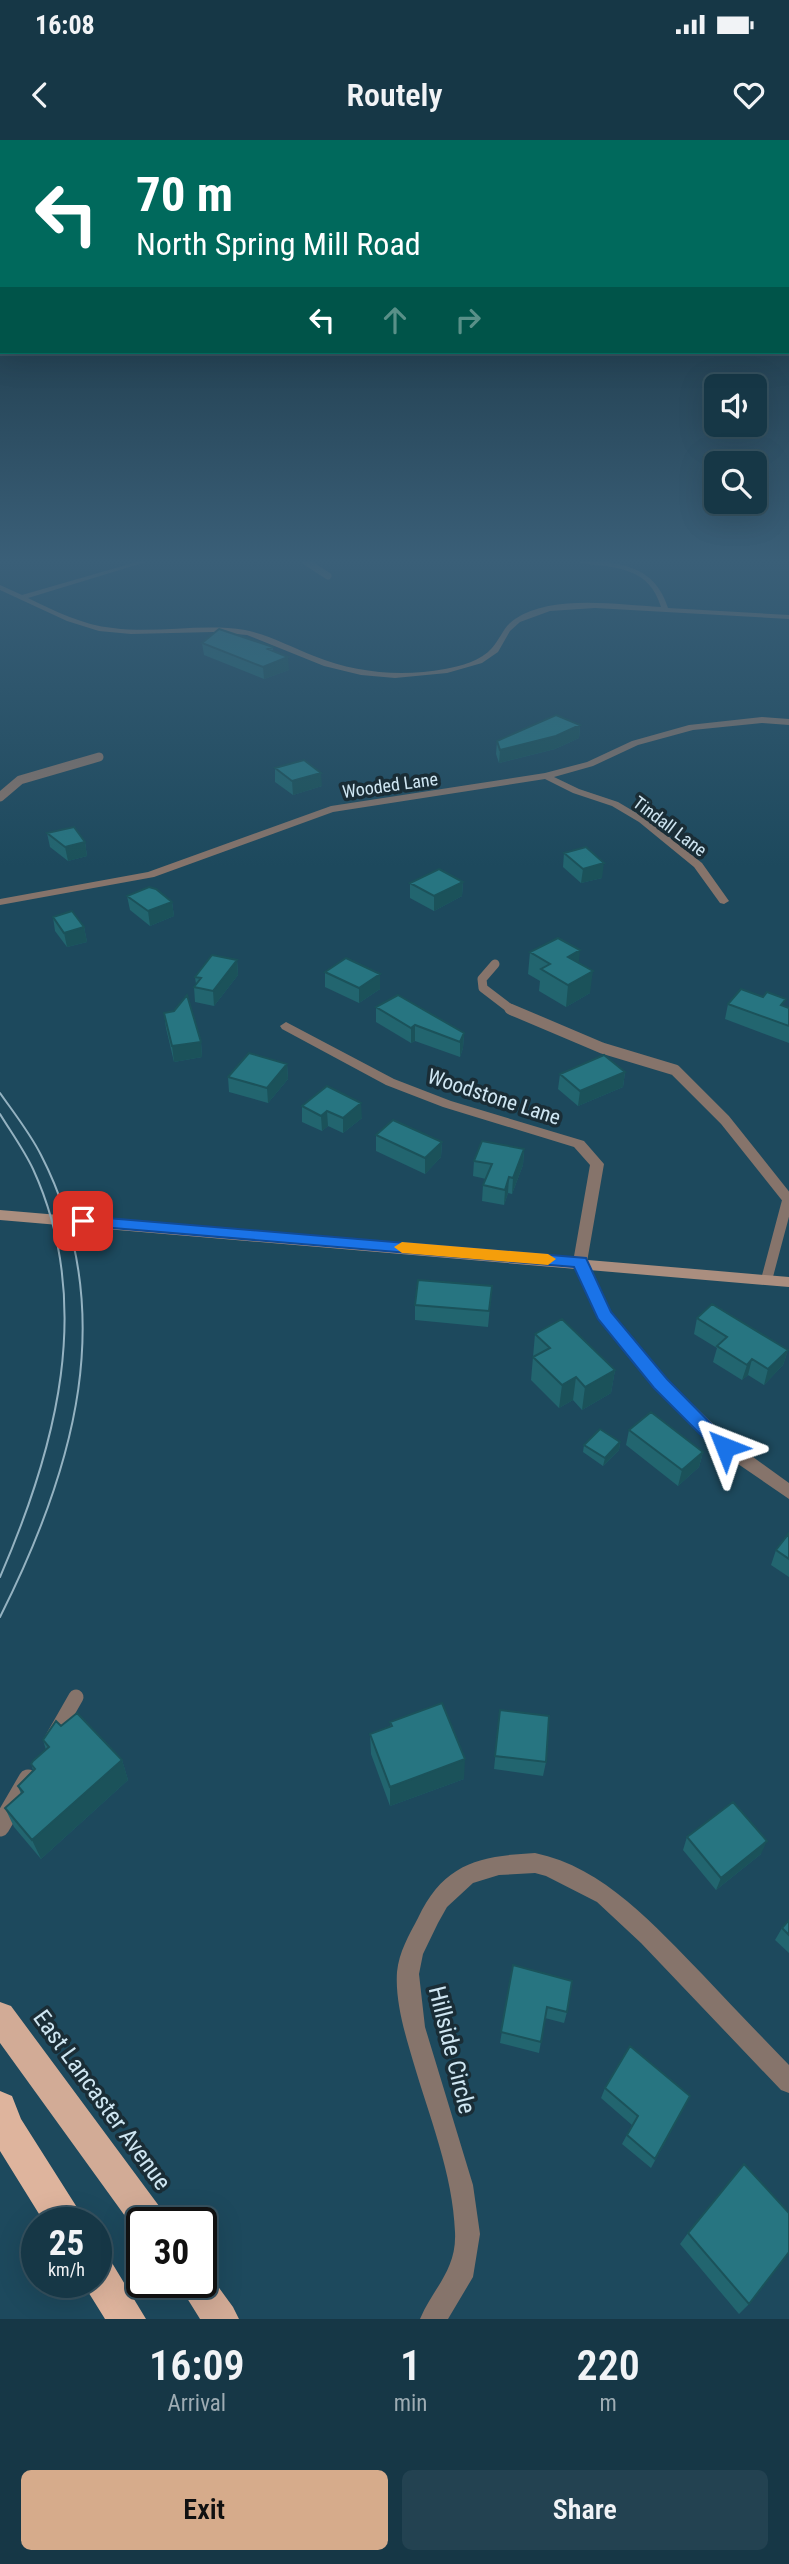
<!DOCTYPE html>
<style>
body{margin:0;font-family:"Roboto Condensed",sans-serif;background:#234251;color:#f1f3f6;height:100vh;display:flex;flex-direction:column;font-size:26px;white-space:nowrap}
*{box-sizing:border-box;margin:0}
p{font-size:23px;color:#9eacb3}
.icon{flex:none;width:38px;height:38px;fill:none;stroke:currentColor;stroke-width:2;stroke-linecap:round;stroke-linejoin:round}
.map{position:relative;height:2179px;overflow:hidden}
.panel{display:flex;flex-direction:column;background:#163746;flex:1}
.panel>*{flex:none}
.hud{position:absolute;left:0px;top:0px;width:789px;height:214px;box-shadow:0 7px 28px #0002,0 0 0 2px #35515f;background:#00695c;color:#fff;overflow:hidden}
.fabs{position:absolute;left:704px;top:234px;display:grid;gap:14px}
.fabs a{display:grid;place-items:center;width:63px;height:63px;border-radius:10px;background:#163746;box-shadow:0 7px 28px #0002,0 0 0 2px #35515f;font-size:35px}
.speed{position:absolute;left:21px;top:2067px;display:flex;gap:14px;font-size:35px;font-weight:700;text-align:center}
.speed>*{display:grid;place-content:center;width:91px;height:91px;border-radius:50%;background:#163746;box-shadow:0 7px 28px #0002,0 0 0 2px #35515f;line-height:1}
.speed small{font-size:18px;font-weight:400}
.speed .limit{border:4px solid #111;border-radius:10px;background:#fff;color:#111}
.pin{position:absolute;display:grid;place-items:center;width:60px;height:60px;color:#fff;margin:-30px;border-radius:14px;box-shadow:0 4px 10px #0006}
.me{position:absolute;width:77px;margin:-38px;rotate:315deg;stroke-linejoin:round;filter:drop-shadow(0 0 5px #0008)}
.turn{display:flex;align-items:center;gap:24px;height:147px;padding:0 21px;font-size:32px}
.turn .icon{width:91px;height:91px;stroke-width:2.5}
.turn b{display:block;font-size:49px;line-height:60px}
.lanes{display:flex;align-items:center;height:66px;padding:0 21px;background:#0003;justify-content:center;gap:35px;direction:ltr}
.lanes .off{opacity:.35}
.eta{display:flex;justify-content:space-evenly;align-items:center;height:119px;text-align:center}
.eta b{font-size:42px;font-weight:600;line-height:49px}
.cta{display:flex;gap:14px;margin-top:auto;padding:14px 21px}
.cta a{flex:1;height:80px;border-radius:10px;background:#d6ab8b;color:#111;font-size:28px;font-weight:600;line-height:80px;text-align:center}
.cta a+a{background:#234251;color:#f1f3f6}
.status{display:flex;justify-content:space-between;align-items:center;height:49px;padding:0 35px;background:#163746;direction:ltr}
.status svg{height:19px;fill:currentColor}
header{display:flex;justify-content:space-between;align-items:center;height:91px;padding:0 21px;background:#163746;font-size:32px;font-weight:600}
.map>svg:first-child{display:block}
.lines{fill:none;stroke-linecap:round;stroke-linejoin:round}
.service-far4{stroke:#86746b;stroke-width:7}
.service-far3{stroke:#86746b;stroke-width:9}
.service-far2{stroke:#86746b;stroke-width:11}
.service-far1{stroke:#86746b;stroke-width:15}
.service{stroke:#86746b;stroke-width:19}
.minor{fill:#86746b;fill-rule:evenodd}
.secondary{fill:#aa8e7f;fill-rule:evenodd}
.trunk{fill:#d2ab96;fill-rule:evenodd}
.motorway{fill:#deb49d;fill-rule:evenodd}
.tram{stroke:#94b2c1;stroke-width:2}
.wall{fill:#22656f}
.shaded-wall{fill:#1b525a}
.building{fill:#277581;stroke:#1b525a;stroke-width:2}
.route{fill:#1a73e8;stroke:#114b97;stroke-width:2}
.slow{fill:#f59e0b}
.labels{text-anchor:middle;dominant-baseline:central;stroke-width:7;stroke-linejoin:round;paint-order:stroke}
.far-street-label{font-size:18px;fill:#cfe6f2;stroke:#1a2d36}
.street-label{font-size:21px;fill:#cfe6f2;stroke:#1a2d36}
.near-street-label{font-size:24px;fill:#cfe6f2;stroke:#1a2d36}
</style>
<div class="status"><b>16:08</b><svg viewBox="0 0 49 12"><path d="M0 12V9h3v3zM5 12V6h3v6zM10 12V3h3v9zM15 12V0h3v12zM26 1h20v11H26zM47 4h2v5h-2z"/></svg></div>
<header><svg class="icon" aria-label="back" viewBox="0 0 24 24"><path d="M15 5l-7 7 7 7"/></svg>Routely<svg class="icon" aria-label="heart" viewBox="0 0 24 24"><path d="M12 20l-8-8c-3-5 5-10 8-4 3-6 11-1 8 4z"/></svg></header>
<div class="map">
<svg width="789" height="2179" viewBox="0 0 789 2179">
<rect width="100%" height="100%" fill="#1d495d"/>
<g class="lines">
<path class="service-far4" d="M305 421 328 436"/>
<path class="service-far3" d="M0 657 20 640 99 617
M495 824 482 839 483 848 513 871"/>
<path class="service-far2" d="M510 869 602 908 675 930 725 980 788 1059 767 1138"/>
<path class="service-far1" d="M52 1599 76 1557"/>
<path class="service" d="M0 1687 28 1639"/>
<path class="minor" d="M140 421H149L28 458C55 471 82 485 113 488 157 494 201 483 245 490 270 495 291 507 314 516 356 533 401 537 445 529 461 526 481 521 492 508 501 498 503 487 515 479 553 454 617 465 661 467 649 427 617 428 581 423L578 421C618 421 655 425 668 468L789 475V479L595 468 550 471 520 482 510 491 498 512 482 523 447 533 395 538 361 535 324 526 247 495 213 492 131 494 99 491 67 481 0 450V445L22 455Z
M762 577 789 579V585L762 583 693 590 638 605 593 626 554 637 579 649 618 662 645 678 702 723 729 761 724 764 720 763 694 727 639 682 612 666 573 653 545 639 333 672 154 737 0 765V759L148 732 331 666 545 633 587 622 632 601 689 585Z
M286 882 394 939 451 961 584 1001 604 1024 587 1122 610 1172 666 1239 731 1301 789 1343V1359L719 1311 654 1247 599 1179 573 1122 590 1025 574 1007 443 967 386 945 282 889 280 886Z
M535 1713C604 1727 656 1787 703 1835 731 1865 760 1895 789 1925V1953L781 1950 641 1803 597 1762 546 1736 535 1733 499 1735 473 1743 447 1767 438 1783 423 1814 419 1834 425 1887 473 2045 480 2094 473 2137 448 2179H420C433 2148 457 2130 455 2092 453 2034 429 1976 413 1921 405 1894 395 1861 397 1832 399 1812 409 1795 418 1778 444 1723 479 1716 535 1713Z"/>
<path class="secondary" d="M0 1070 789 1137V1147L0 1080Z"/>
<path class="trunk" d="M0 1862 11 1866 162 2070 167 2082H142V2095L138 2094 0 1903Z
M201 2128 206 2130 233 2167 239 2179H200L177 2142H201Z"/>
<path class="motorway" d="M0 1951 12 1956 21 1979 78 2069 83 2082H44L0 2011Z
M96 2112 109 2118 146 2179H105L82 2142H96Z"/>
<path class="tram" d="M0 953C14 973 30 993 41 1015 121 1171 74 1330 0 1477
M0 974C11 992 24 1010 33 1029 95 1164 56 1308 0 1437"/>
</g>
<path class="wall" d="M202 503 273 507V511L289 530 264 539 204 515Z
M580 585 579 598 555 609 499 623 496 614 497 601Z
M275 628 322 646 293 655 275 642Z
M47 693 85 702 87 716 68 721 50 707Z
M564 713 602 738 581 743 563 727Z
M463 742 462 756 434 771 410 758V743Z
M127 756 172 762 174 776 150 786 130 770Z
M53 777 84 787 87 802 67 807 55 791Z
M530 812 579 823 590 853 566 867 539 851 540 841 528 834Z
M237 820 238 835 214 866 195 862 194 847 196 844 195 837Z
M325 832 380 849 359 863 325 847Z
M763 857 789 868V903L725 879 728 864Z
M376 867 464 893 463 908 460 917 415 901 411 903 376 882Z
M164 873 201 902 202 917 174 922 166 888Z
M287 924 288 939 268 963 229 952 228 937Z
M625 932 623 947 578 966 558 949 560 934Z
M327 946 362 978 343 993 328 986 322 991 302 982V966Z
M376 995 442 1002 441 1017 425 1034 376 1011Z
M524 1009 523 1025 512 1054 508 1053 504 1065 482 1061 483 1045 486 1039 473 1036 474 1021Z
M492 1146 488 1187 415 1180V1165Z
M697 1178 788 1210 783 1225 764 1245 748 1235 742 1240 713 1222 717 1208 694 1194Z
M535 1194 615 1230 611 1253 582 1270 573 1260 559 1268 531 1240Z
M629 1290 703 1312 699 1327 678 1346 626 1305Z
M620 1302 619 1310 603 1326 583 1312 584 1305Z
M789 1393V1437L771 1425 776 1410Z
M500 1570 546 1622 543 1636 494 1629Z
M390 1582 464 1639 390 1666 371 1614 370 1594 390 1586Z
M61 1586 122 1620 128 1640 41 1719 14 1687 5 1668 21 1654 18 1646 33 1630 31 1624 46 1610 43 1600Z
M687 1697 761 1714 716 1750 683 1710Z
M789 1780V1813L775 1800 782 1788Z
M513 1825 567 1872 564 1883 545 1878 539 1913 500 1903Z
M605 1948 690 1956 651 2028 622 2004 632 1985 601 1958Z
M688 2093 749 2164 739 2174 680 2104Z"/>
<path class="shaded-wall" d="M288 517 289 530 264 539 263 527Z
M580 585 579 598 555 609 499 623 500 610Z
M321 633 322 646 293 655 292 641Z
M85 702 87 716 68 721 65 707Z
M604 723 602 738 581 743 583 729Z
M463 742 462 756 434 771V756Z
M172 762 174 776 150 786 148 771Z
M84 787 87 802 67 807 64 793Z
M580 810 578 831 568 817Z
M237 820 238 835 214 866 213 851Z
M593 831 590 853 566 867 568 845Z
M380 834V849L359 863V848Z
M415 885V901L411 903V888Z
M464 893 463 908 460 917V902Z
M201 902 202 917 174 922 172 906Z
M287 924 288 939 268 963 267 948Z
M625 932 623 947 578 966 580 951Z
M361 963 362 978 343 993V978Z
M327 971 328 986 322 991 321 976Z
M442 1002 441 1017 425 1034V1018Z
M524 1009 523 1025 512 1054 513 1038Z
M509 1037 508 1053 504 1065 505 1050Z
M788 1210 783 1225 764 1245 768 1229Z
M752 1219 748 1235 742 1240 747 1225Z
M615 1230 611 1253 582 1270 585 1247Z
M576 1237 573 1260 559 1268 562 1245Z
M620 1302 619 1310 603 1326 605 1318Z
M703 1312 699 1327 678 1346 682 1330Z
M465 1619 464 1639 390 1666V1647Z
M122 1620 128 1640 41 1719 32 1700Z
M767 1701 761 1714 716 1750 721 1738Z"/>
<path class="building" d="M219 489 273 507 268 509 288 517 263 527 202 503Z
M556 575 580 585 556 596 500 610 497 601Z
M304 620 321 633 292 641 275 628Z
M74 687 85 702 65 707 47 693Z
M586 707 604 723 583 729 564 713Z
M439 729 463 742 434 756 410 743Z
M149 747 156 749 172 762 148 771 127 756Z
M72 771 84 787 64 793 53 777Z
M558 798 580 810 568 817 593 831 568 845 541 829 550 824 530 812Z
M212 815 237 820 213 851 194 847 201 838 195 837Z
M346 818 380 834 359 848 325 832Z
M741 849 763 857 767 852 786 859 781 865 789 868V886L728 864Z
M187 855 201 902 172 906 164 873 174 871Z
M398 855 464 893 460 902 415 885 411 888 376 867Z
M249 913 287 924 267 948 228 937Z
M604 915 625 932 580 951 560 934Z
M327 946 361 963 343 978 327 971 321 976 302 966Z
M393 980 442 1002 425 1018 376 995Z
M482 1001 524 1009 513 1038 509 1037 505 1050 483 1045 492 1024 474 1021Z
M418 1140 492 1146 489 1171 415 1165Z
M712 1164 788 1210 768 1229 752 1219 747 1225 717 1206 727 1197 697 1178Z
M562 1179 615 1230 585 1247 576 1237 562 1245 533 1217 550 1208 535 1194Z
M651 1272 703 1312 682 1330 629 1290Z
M600 1289 620 1302 605 1318 584 1305Z
M789 1393V1419L776 1410Z
M442 1563 465 1619 390 1647 370 1594 392 1586 390 1582Z
M500 1570 549 1576 546 1622 495 1616Z
M77 1573 122 1620 32 1700 5 1668 23 1652 18 1646 35 1629 31 1624 33 1621 49 1607 43 1600 56 1581 61 1586Z
M733 1662 767 1701 721 1738 687 1697Z
M789 1780V1795L782 1788Z
M513 1825 572 1841 567 1872 547 1867 541 1902 501 1892Z
M630 1906 690 1956 655 2019 627 1995 638 1976 605 1948Z
M744 2024 789 2073V2112L749 2164 688 2093Z"/>
<linearGradient id="sky" x2="0" y2="1"><stop stop-color="#102833"/><stop offset="0.58" stop-color="#3a5f78"/><stop offset="1" stop-color="#3a5f78" stop-opacity="0"/></linearGradient>
<rect width="789" height="726" fill="url(#sky)"/>
<path class="route" d="M83 1076 586 1118 611 1172 667 1239 734 1307 731 1312H718L654 1248 598 1179 574 1127 77 1085 75 1081Z"/>
<path class="slow" d="M402 1102 548 1114 556 1119 548 1125 402 1113 394 1107Z"/>
<g class="labels">
<g class="far-street-label">
<text transform="translate(390 645) rotate(-8)">Wooded Lane</text>
<text transform="translate(670 686) rotate(37)">Tindall Lane</text>
</g>
<g class="street-label">
<text transform="translate(494 957) rotate(18)">Woodstone Lane</text>
</g>
<g class="near-street-label">
<text transform="translate(452 1910) rotate(76)">Hillside Circle</text>
<text transform="translate(102 1960) rotate(54)">East Lancaster Avenue</text>
</g>
</g>
</svg>
<div class="fabs">
<a><svg class="icon" aria-label="sound" viewBox="0 0 24 24"><path d="M4 9h4l5-4v14l-5-4H4zM17 9q2 3 0 6"/></svg></a>
<a><svg class="icon" aria-label="search" viewBox="0 0 24 24"><circle cx="10" cy="10" r="6"/><path d="M15 15l6 6"/></svg></a>
</div>
<div class="speed"><div>25<small>km/h</small></div><div class="limit">30</div></div>
<div class="pin" style="left:83px;top:1081px;background:#d93025"><svg class="icon" aria-label="arrive" viewBox="0 0 24 24"><path d="M6 21V4h12l-3 4 3 4H6"/></svg></div>
<svg class="me" style="left:725px;top:1307px" viewBox="-20 -20 40 40"><path d="M0-17L14 15 0 8-14 15z" fill="#1a73e8" stroke="#fff" stroke-width="4"/></svg>
<div class="hud">
<div class="turn"><svg class="icon" aria-label="left" viewBox="0 0 24 24"><path d="M17 20v-9H6M10 6l-5 5 5 5"/></svg><div><b>70 m</b>North Spring Mill Road</div></div>
<div class="lanes"><svg class="icon" aria-label="left" viewBox="0 0 24 24"><path d="M17 20v-9H6M10 6l-5 5 5 5"/></svg><svg class="icon off" aria-label="ahead" viewBox="0 0 24 24"><path d="M12 20V5M6 11l6-6 6 6"/></svg><svg class="icon off" aria-label="right" viewBox="0 0 24 24"><path d="M7 20v-9h11M14 6l5 5-5 5"/></svg></div>
</div>
</div>
<section class="panel">
<div class="eta">
<div><b>16:09</b><p>Arrival</p></div>
<div><b>1</b><p>min</p></div>
<div><b>220</b><p>m</p></div>
</div>
<div class="cta"><a>Exit</a><a>Share</a></div>
</section>
